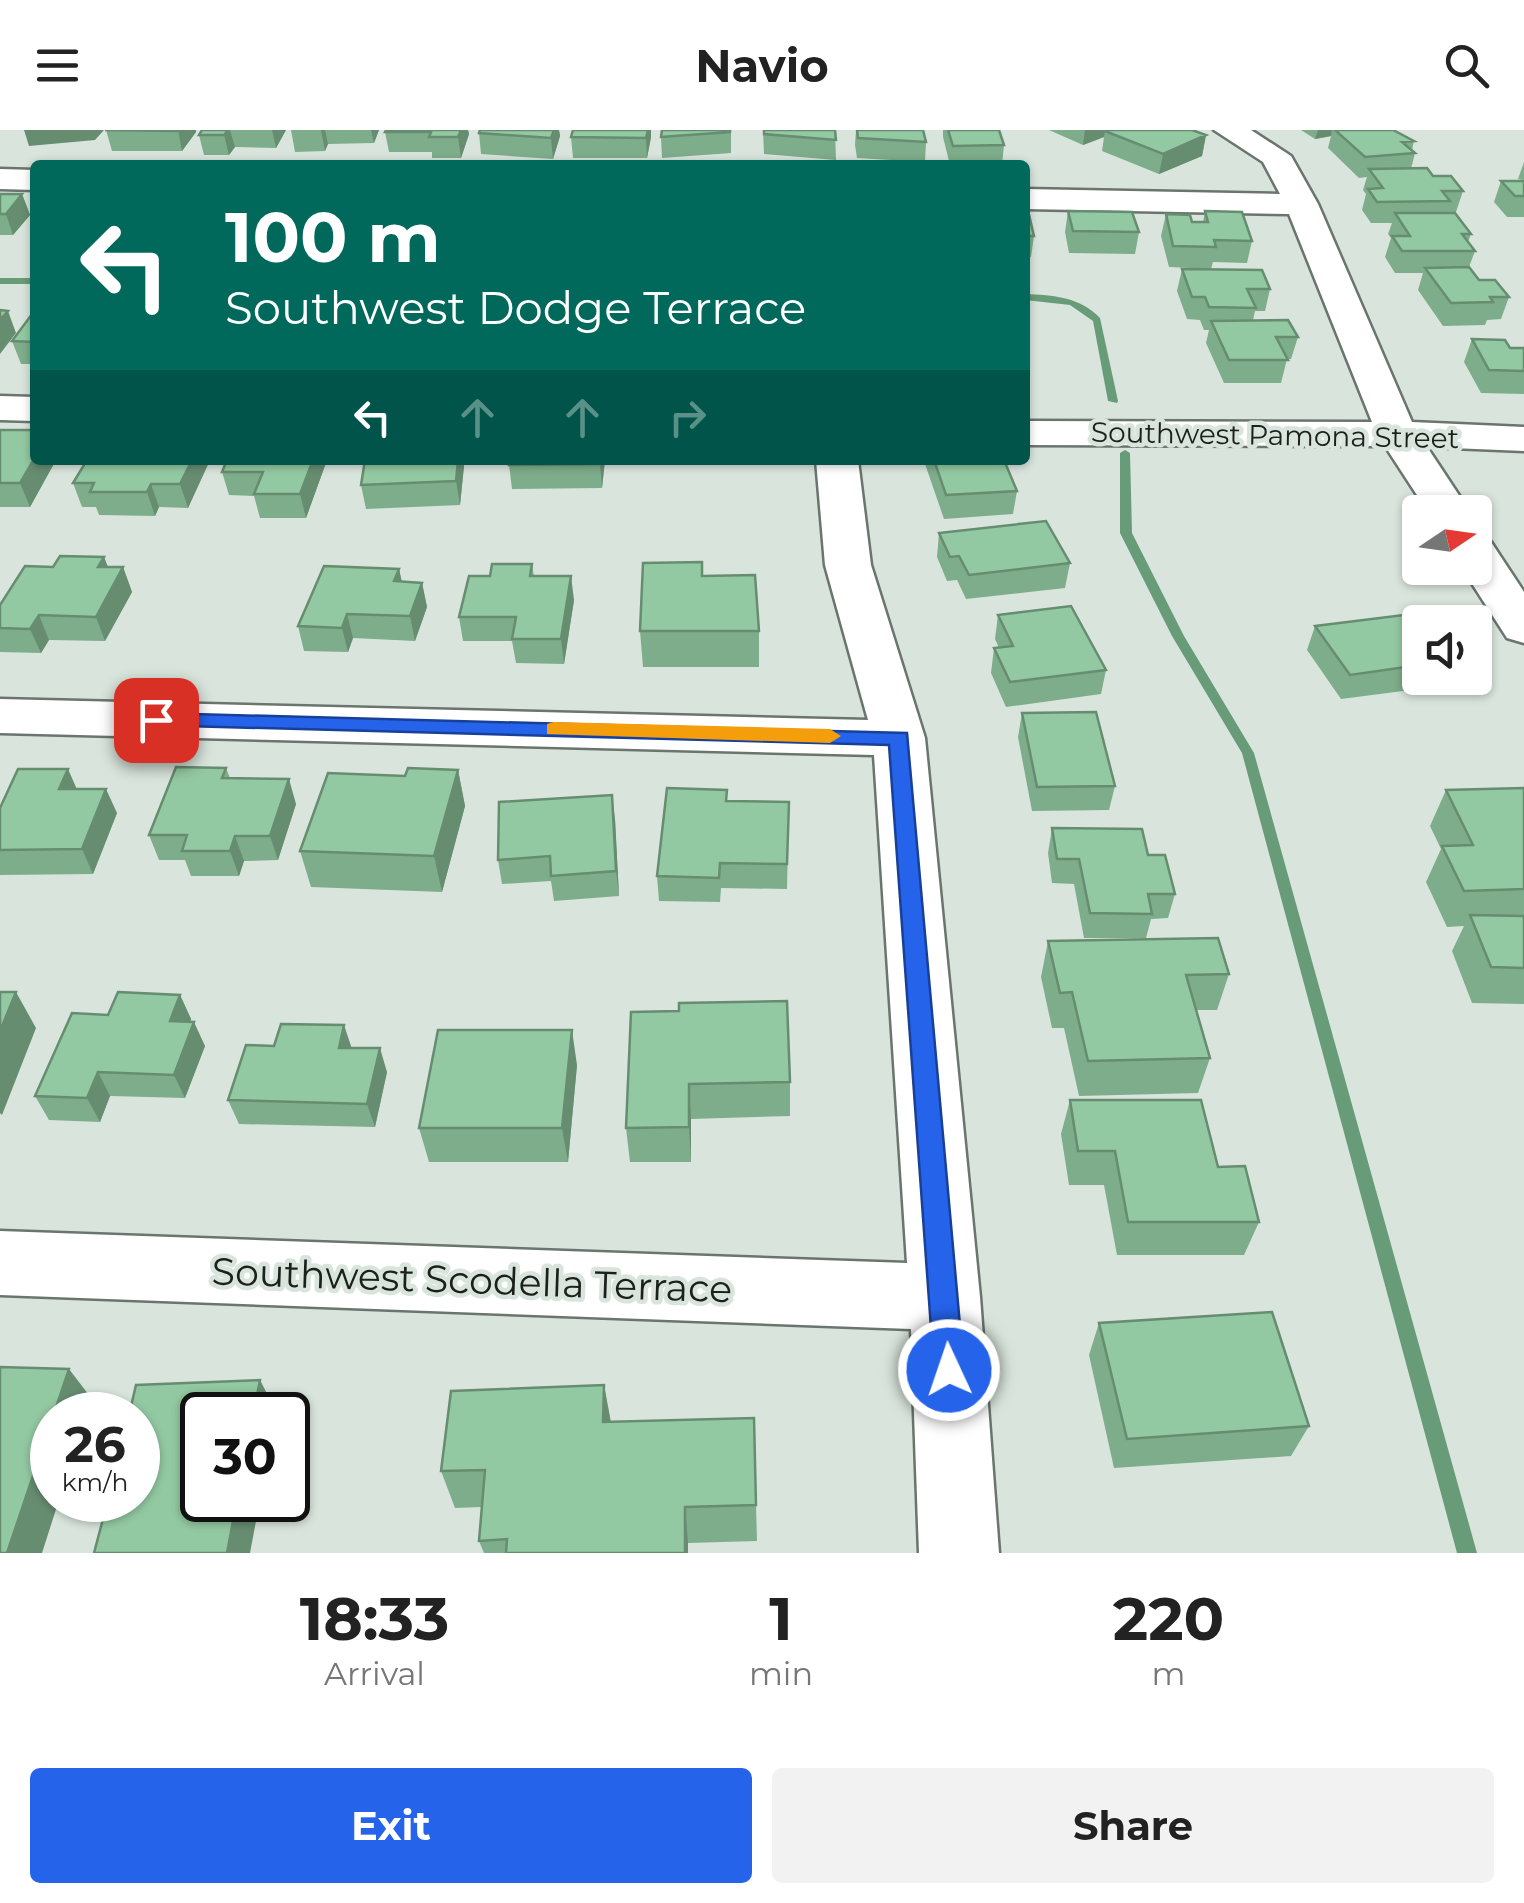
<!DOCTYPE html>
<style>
body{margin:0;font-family:Montserrat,sans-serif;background:#f2f2f2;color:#222;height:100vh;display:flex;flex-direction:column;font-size:38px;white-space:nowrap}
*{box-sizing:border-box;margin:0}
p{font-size:32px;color:#767676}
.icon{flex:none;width:55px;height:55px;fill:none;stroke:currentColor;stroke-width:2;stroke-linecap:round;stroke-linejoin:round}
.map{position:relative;height:1423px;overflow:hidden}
.panel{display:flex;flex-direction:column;background:#fff;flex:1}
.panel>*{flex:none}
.banner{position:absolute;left:30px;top:30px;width:1000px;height:305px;border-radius:10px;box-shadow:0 2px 8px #0004;background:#00695c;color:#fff;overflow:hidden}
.needle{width:65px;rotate:77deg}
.buttons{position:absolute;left:1402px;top:365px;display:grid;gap:20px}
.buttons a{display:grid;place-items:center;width:90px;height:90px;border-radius:10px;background:#fff;box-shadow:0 2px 8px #0004;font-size:50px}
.speed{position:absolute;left:30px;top:1262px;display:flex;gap:20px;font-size:50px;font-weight:700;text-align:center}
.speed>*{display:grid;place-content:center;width:130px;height:130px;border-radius:50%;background:#fff;box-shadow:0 2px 8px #0004;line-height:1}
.speed small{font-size:25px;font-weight:400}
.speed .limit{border:5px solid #111;border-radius:15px;background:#fff;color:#111}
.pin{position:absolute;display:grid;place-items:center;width:85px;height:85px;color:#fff;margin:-42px;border-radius:20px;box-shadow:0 5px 15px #0006}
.me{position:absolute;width:110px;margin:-55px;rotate:357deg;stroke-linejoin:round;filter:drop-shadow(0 0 8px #0008)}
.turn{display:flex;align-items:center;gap:35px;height:210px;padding:0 30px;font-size:45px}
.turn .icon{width:130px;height:130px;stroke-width:2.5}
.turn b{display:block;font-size:70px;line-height:85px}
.lanes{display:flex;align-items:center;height:95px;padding:0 30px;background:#0003;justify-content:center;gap:50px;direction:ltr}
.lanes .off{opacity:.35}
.eta{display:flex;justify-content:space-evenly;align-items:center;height:170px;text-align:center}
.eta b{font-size:60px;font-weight:700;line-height:70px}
.primary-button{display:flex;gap:20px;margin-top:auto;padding:20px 30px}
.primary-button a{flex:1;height:115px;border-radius:10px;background:#2563eb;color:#fff;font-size:40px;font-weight:700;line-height:115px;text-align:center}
.primary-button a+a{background:#f2f2f2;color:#222}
header{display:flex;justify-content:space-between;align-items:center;height:130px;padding:0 30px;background:#fff;font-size:45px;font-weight:700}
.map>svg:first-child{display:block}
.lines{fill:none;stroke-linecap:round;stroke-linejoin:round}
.stream{fill:#689c78;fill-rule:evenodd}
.minor-casing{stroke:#6a756d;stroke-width:5}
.minor{fill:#fff;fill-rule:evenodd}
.wall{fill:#7ead8b}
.shaded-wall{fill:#678d71}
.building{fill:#93c9a2;stroke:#678d71;stroke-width:2.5}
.route{fill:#2563eb;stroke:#184099;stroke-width:2.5}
.slow{fill:#f59e0b}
.labels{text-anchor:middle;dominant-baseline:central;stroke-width:9;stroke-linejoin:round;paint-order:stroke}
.far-street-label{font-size:28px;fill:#1b201c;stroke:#d9e5dc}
.near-street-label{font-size:38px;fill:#1b201c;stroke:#d9e5dc}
</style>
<header><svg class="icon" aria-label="menu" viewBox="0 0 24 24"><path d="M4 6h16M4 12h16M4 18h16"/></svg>Navio<svg class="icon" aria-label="search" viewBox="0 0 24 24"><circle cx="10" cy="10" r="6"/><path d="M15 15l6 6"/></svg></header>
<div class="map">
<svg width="1524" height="1423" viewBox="0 0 1524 1423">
<rect width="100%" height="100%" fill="#d9e5dc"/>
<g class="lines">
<path class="stream" d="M0 148H35V154H0Z
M1025 164C1053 165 1080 167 1100 188L1118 271 1117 273 1108 271 1093 191 1070 175 1025 170Z
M1125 320 1130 323 1132 403 1184 506 1254 623 1477 1423H1457L1242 623 1172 506 1120 403V323Z"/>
<g class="minor-casing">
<path id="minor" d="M1214 0H1251L1291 26 1318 74 1412 292 1524 297V321L1427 317 1470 382H1428L1385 316 1025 315V291L1372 292 1289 84 1025 79V59L1280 64 1263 32Z
M0 39 35 40V60L0 59Z
M0 266 35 267V291L0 290Z
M816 330H858L871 435 925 608 980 1167 999 1423H919L911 1199 0 1165V1101L907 1133 874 625 0 603V569L868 590 825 435Z
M1475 409 1491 412 1524 462V513L1507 508 1462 438H1475Z"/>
</g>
<use href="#minor" class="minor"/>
</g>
<path class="wall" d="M106 0H196V2L182 21H112Z
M202 0H286L276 18 235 17 229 25H204L199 5Z
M291 0H379L374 13 328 14 325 21 295 22Z
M468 0 469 4 461 28H432V22H389L385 2Z
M480 0H559L560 6 553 29 481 24 479 3Z
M731 0V23L662 28 661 7Z
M763 0H835L836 30 764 24Z
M856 0H923L926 12 925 32 857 28 855 15Z
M943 0H999L1004 15 1002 35H950L943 7Z
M1049 0H1192L1206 5 1202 26 1159 44 1102 21 1104 7 1083 15Z
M1301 0H1393L1414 11 1412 20 1415 23 1411 39 1433 46 1463 61 1456 82 1446 83 1471 104 1468 112 1475 121 1469 137 1479 150 1509 167 1501 189 1487 190 1485 195 1443 196 1418 160 1423 143H1395L1385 127 1391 108 1388 104 1392 93H1371L1362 80 1366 64 1363 60 1367 47 1359 48 1328 18 1331 6 1315 9Z
M571 7H651L647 28H573Z
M1524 32V50L1518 49Z
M1501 51H1524V87H1507L1494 72Z
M0 64H22L30 85 13 105H0Z
M1025 72 1034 106 1031 127H1025Z
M1068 81 1139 102 1135 124 1069 123 1065 102Z
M1205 81 1252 111 1247 133 1213 132 1211 139 1169 137 1161 106 1166 84 1192 92H1203Z
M1182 139 1270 159 1265 181H1255L1253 190 1298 207 1291 229H1287L1281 253H1224L1206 213 1209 200H1204L1200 190 1187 189 1177 161Z
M35 180V234H21L12 211Z
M1472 209 1510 218H1524V264L1481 263 1464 232Z
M0 300 35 330H56L30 377H0Z
M87 330H210L188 378 159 377 155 386 99 385 96 377H82L73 353Z
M327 330 306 388H260L254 366 229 365 222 342Z
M605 330 602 358 512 359 509 335Z
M925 330H1004L1017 361 1013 384 944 389 925 334Z
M464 336 460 375 366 379 361 355Z
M939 403 1070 433 1065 458 966 469 957 450 947 451 937 427Z
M104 427 108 437H123L132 462 105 511 49 510 41 523 0 522V475L53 437Z
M532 434 534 446 574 470 564 534 516 533 512 511H463L459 487 490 446Z
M399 439 402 452 422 453 427 477 415 511 353 508 348 522 304 521 298 496Z
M998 485 1106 540 1101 564 1006 577 991 543 994 518H999L995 509Z
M1420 492V548H1467L1465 553 1341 569 1307 520 1315 496Z
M640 501H759V537H643Z
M1022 583 1115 656 1109 680 1032 681 1018 607Z
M226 638 230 648 296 674 278 730 244 731 239 746H191L185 730H159L149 705Z
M458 640 465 676 442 762 311 757 300 721 405 646Z
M1524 658V874L1472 873 1452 821 1464 796 1447 797 1426 752 1441 719 1430 696 1446 660Z
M77 659 117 683 93 744 0 745V678Z
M727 671 789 672 787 759 721 758 720 772 659 771 657 746Z
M615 689 619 766 554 771 551 751 502 754 498 730Z
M1052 698 1148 725 1175 764 1168 788 1151 789 1146 808H1084L1074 754 1052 753 1048 723Z
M1048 811 1229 844 1217 880H1196L1210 928 1198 963 1079 966 1064 898H1052L1041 847Z
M180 865 191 889 190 892 205 916 185 968 110 966 100 992 49 990 35 966 108 885Z
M679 881 790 952V986L691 989V1032H630L626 998Z
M351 918 387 942 375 997 239 994 228 970Z
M577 935 568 1032H429L419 998Z
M1070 970 1218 1037 1259 1092 1244 1125H1117L1104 1055H1069L1061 1004Z
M1099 1193 1309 1296 1291 1326 1114 1338 1089 1225Z
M604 1255 611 1292 756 1375 757 1411 688 1413V1423H484L479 1411 482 1377 455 1378 441 1341Z"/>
<path class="shaded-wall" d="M24 0H104L95 10 29 16Z
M178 0H196V2L182 21Z
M228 0H230L235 17 229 25 224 5Z
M272 0H286L276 18Z
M321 0H325L328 14 325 21Z
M371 0H379L374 13Z
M461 0H468L469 4 461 28 458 7Z
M554 0H559L560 6 553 29 551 8Z
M648 0H651V7L647 28 646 8Z
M1085 0H1108L1105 1 1104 7 1083 15Z
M1318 0H1332L1331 6 1315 9Z
M1206 5 1202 26 1159 44 1163 24Z
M22 64 30 85 13 105 6 84Z
M0 181H8L16 203 0 224Z
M35 327V330H56L30 377 20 353Z
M192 330H210L188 378 180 354Z
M313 330H327L306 388 300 364Z
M458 330H463L464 336 460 375 456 351Z
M601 330H605L602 358 600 334Z
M151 354 159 377 155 386 147 362Z
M104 427 113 451 98 437Z
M123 437 132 462 105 511 96 487Z
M399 439 404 463 394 451Z
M571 446 574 470 564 534 561 509Z
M422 453 427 477 415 511 410 486Z
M347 484 353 508 348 522 342 498Z
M39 485 49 510 41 523 30 499Z
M68 639 79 664 59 659Z
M458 640 465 676 442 762 434 726Z
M289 649 296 674 278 730 270 706Z
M106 659 117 683 93 744 82 719Z
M612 665 615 689 619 766 616 741Z
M235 706 244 731 239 746 230 721Z
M16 862 36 898 2 985 0 983V901Z
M180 865 191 889 181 915 170 891Z
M194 892 205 916 185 968 174 945Z
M344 895 352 919 339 918Z
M572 900 577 935 568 1032 562 998Z
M380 918 387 942 375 997 367 974Z
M98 942 110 966 100 992 87 968Z
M689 954 691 989V1032L689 997Z
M69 1239 92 1269 87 1285H54Z
M260 1250 276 1281 275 1285H253Z
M604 1255 611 1294 603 1292Z
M52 1289V1370H59L42 1423H7Z
M237 1370H260L250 1423H227Z
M685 1377 688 1413V1423H685Z"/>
<path class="building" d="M105 0H178L177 1Z
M202 0H228L224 5H199Z
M386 0H461L458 7H429L431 2H385Z
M480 0H554L551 8 479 3Z
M573 0H648L646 8 571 7Z
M662 0H730V2L661 7Z
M764 0H835L836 10 764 4Z
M857 0H923L926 12 858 8Z
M948 0H999L1004 15 953 16Z
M1108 0H1192L1206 5 1163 24 1105 1Z
M1335 0H1393L1414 11 1402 12 1415 23 1365 27Z
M1427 38 1433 46H1451L1463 61H1442L1450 71 1377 72 1368 59 1383 58 1369 39Z
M1501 51H1524V66H1515Z
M0 64H22L6 84H0Z
M1025 72H1026L1034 106H1025Z
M1068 81 1132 82 1139 102 1073 101Z
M1205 81 1242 82 1252 111 1214 110 1216 117 1173 116 1166 84 1190 85 1192 92H1208Z
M1395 83H1455L1471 104H1462L1475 121H1402L1392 106H1410Z
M1469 137 1479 150H1495L1509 167H1490L1493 172 1451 173 1425 138Z
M1182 139 1262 140 1270 159H1247L1256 178 1209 177 1205 167H1192Z
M0 180 8 181 0 190Z
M35 180V212L12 211Z
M1288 190 1298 207H1276L1288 230H1229L1211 191Z
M1472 209 1505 210 1510 218H1524V241L1489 240Z
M0 300H35V327L20 353H0Z
M87 330H192L180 354H151L147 362H90L94 353H73Z
M227 330H313L300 364H254L263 342H222Z
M365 330H458L456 351 361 355Z
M510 330H601L600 334 509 335Z
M934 330H1004L1017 361 946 365Z
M1046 391 1070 433 969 445 959 426 950 427 939 403Z
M60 426 104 427 98 437H123L96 487 39 485 30 499 0 498V475L25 436 53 437Z
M702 432V446L755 445 759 501H640L643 433Z
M492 434H532L530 446H571L561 509H512L516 487H459L469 446H490Z
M324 436 399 439 394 451 422 453 410 486 347 484 342 498 298 496Z
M1071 476 1106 540 1010 552 994 518 1013 516 998 485Z
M1436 481 1446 492H1420V535L1350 545 1315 496Z
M1096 582 1115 656 1037 657 1022 583Z
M176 637 226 638 222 648 289 649 270 706H235L230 721H182L187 705H149Z
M408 638 458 640 434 726 300 721 328 643 405 646Z
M18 639H68L59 659H106L82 719 0 720V678Z
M667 658 727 660 726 671 789 672 787 734 720 733 719 748 657 746Z
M1524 658V759L1464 761 1442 716 1473 715 1446 660Z
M612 665 616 741 551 746 550 726 498 730 499 672Z
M1052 698 1142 699 1148 725H1165L1175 764H1148L1152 784 1090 783 1079 729H1057Z
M1470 785 1524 786V838L1491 837Z
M1218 808 1229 844 1186 845 1210 928 1088 931 1072 862 1060 863 1048 811Z
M0 862H16L0 901Z
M118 862 180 865 170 891 194 892 174 945 98 942 87 968 35 966 72 883 108 885Z
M787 871 790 952 689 954V997L626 998 631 882 679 881V873Z
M281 894 344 895 339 918H380L367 974 228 970 246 915 274 916Z
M438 900H572L562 998H419Z
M1070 970H1201L1218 1037 1245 1036 1259 1092H1128L1115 1021H1078Z
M1272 1182 1309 1296 1127 1309 1099 1193Z
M0 1237 69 1239 7 1423H0Z
M260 1250 253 1285H202V1370H237L227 1423H94L108 1370H138V1285H129L136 1255Z
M604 1255 603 1292 754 1288 756 1375 685 1377V1423H506L507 1409 479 1411 485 1340 441 1341 451 1261Z"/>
<path class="route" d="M156 583 907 603 964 1240 960 1251 949 1255 938 1251 934 1240 889 615 149 595V585Z"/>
<path class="slow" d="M554 592 830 599 841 606 830 613 547 604V594Z"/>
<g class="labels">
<g class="far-street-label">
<text transform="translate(1275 305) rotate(1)">Southwest Pamona Street</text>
</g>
<g class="near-street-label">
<text transform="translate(472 1150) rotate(2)">Southwest Scodella Terrace</text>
</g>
</g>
</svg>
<div class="buttons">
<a><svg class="needle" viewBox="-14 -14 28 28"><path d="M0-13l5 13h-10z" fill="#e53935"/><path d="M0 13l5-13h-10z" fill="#767676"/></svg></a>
<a><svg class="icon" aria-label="sound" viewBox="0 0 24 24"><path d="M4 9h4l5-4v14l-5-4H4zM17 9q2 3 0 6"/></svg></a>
</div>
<div class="speed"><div>26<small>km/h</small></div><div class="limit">30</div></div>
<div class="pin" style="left:156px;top:590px;background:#d93025"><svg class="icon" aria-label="arrive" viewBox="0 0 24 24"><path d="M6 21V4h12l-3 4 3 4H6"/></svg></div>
<svg class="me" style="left:949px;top:1240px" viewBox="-20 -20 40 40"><circle r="17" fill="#2563eb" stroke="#fff" stroke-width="3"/><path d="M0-11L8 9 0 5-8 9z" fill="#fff"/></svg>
<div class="banner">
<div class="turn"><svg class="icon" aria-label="left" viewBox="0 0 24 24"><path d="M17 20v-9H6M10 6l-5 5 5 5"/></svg><div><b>100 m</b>Southwest Dodge Terrace</div></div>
<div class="lanes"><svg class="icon" aria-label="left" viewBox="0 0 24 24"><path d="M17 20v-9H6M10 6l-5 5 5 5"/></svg><svg class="icon off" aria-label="ahead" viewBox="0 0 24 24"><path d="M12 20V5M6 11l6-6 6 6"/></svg><svg class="icon off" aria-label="ahead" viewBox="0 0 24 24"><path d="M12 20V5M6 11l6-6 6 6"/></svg><svg class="icon off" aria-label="right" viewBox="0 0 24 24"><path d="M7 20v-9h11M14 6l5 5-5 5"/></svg></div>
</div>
</div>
<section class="panel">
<div class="eta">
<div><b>18:33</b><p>Arrival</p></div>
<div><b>1</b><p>min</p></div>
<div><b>220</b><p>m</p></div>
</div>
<div class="primary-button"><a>Exit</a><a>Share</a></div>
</section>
